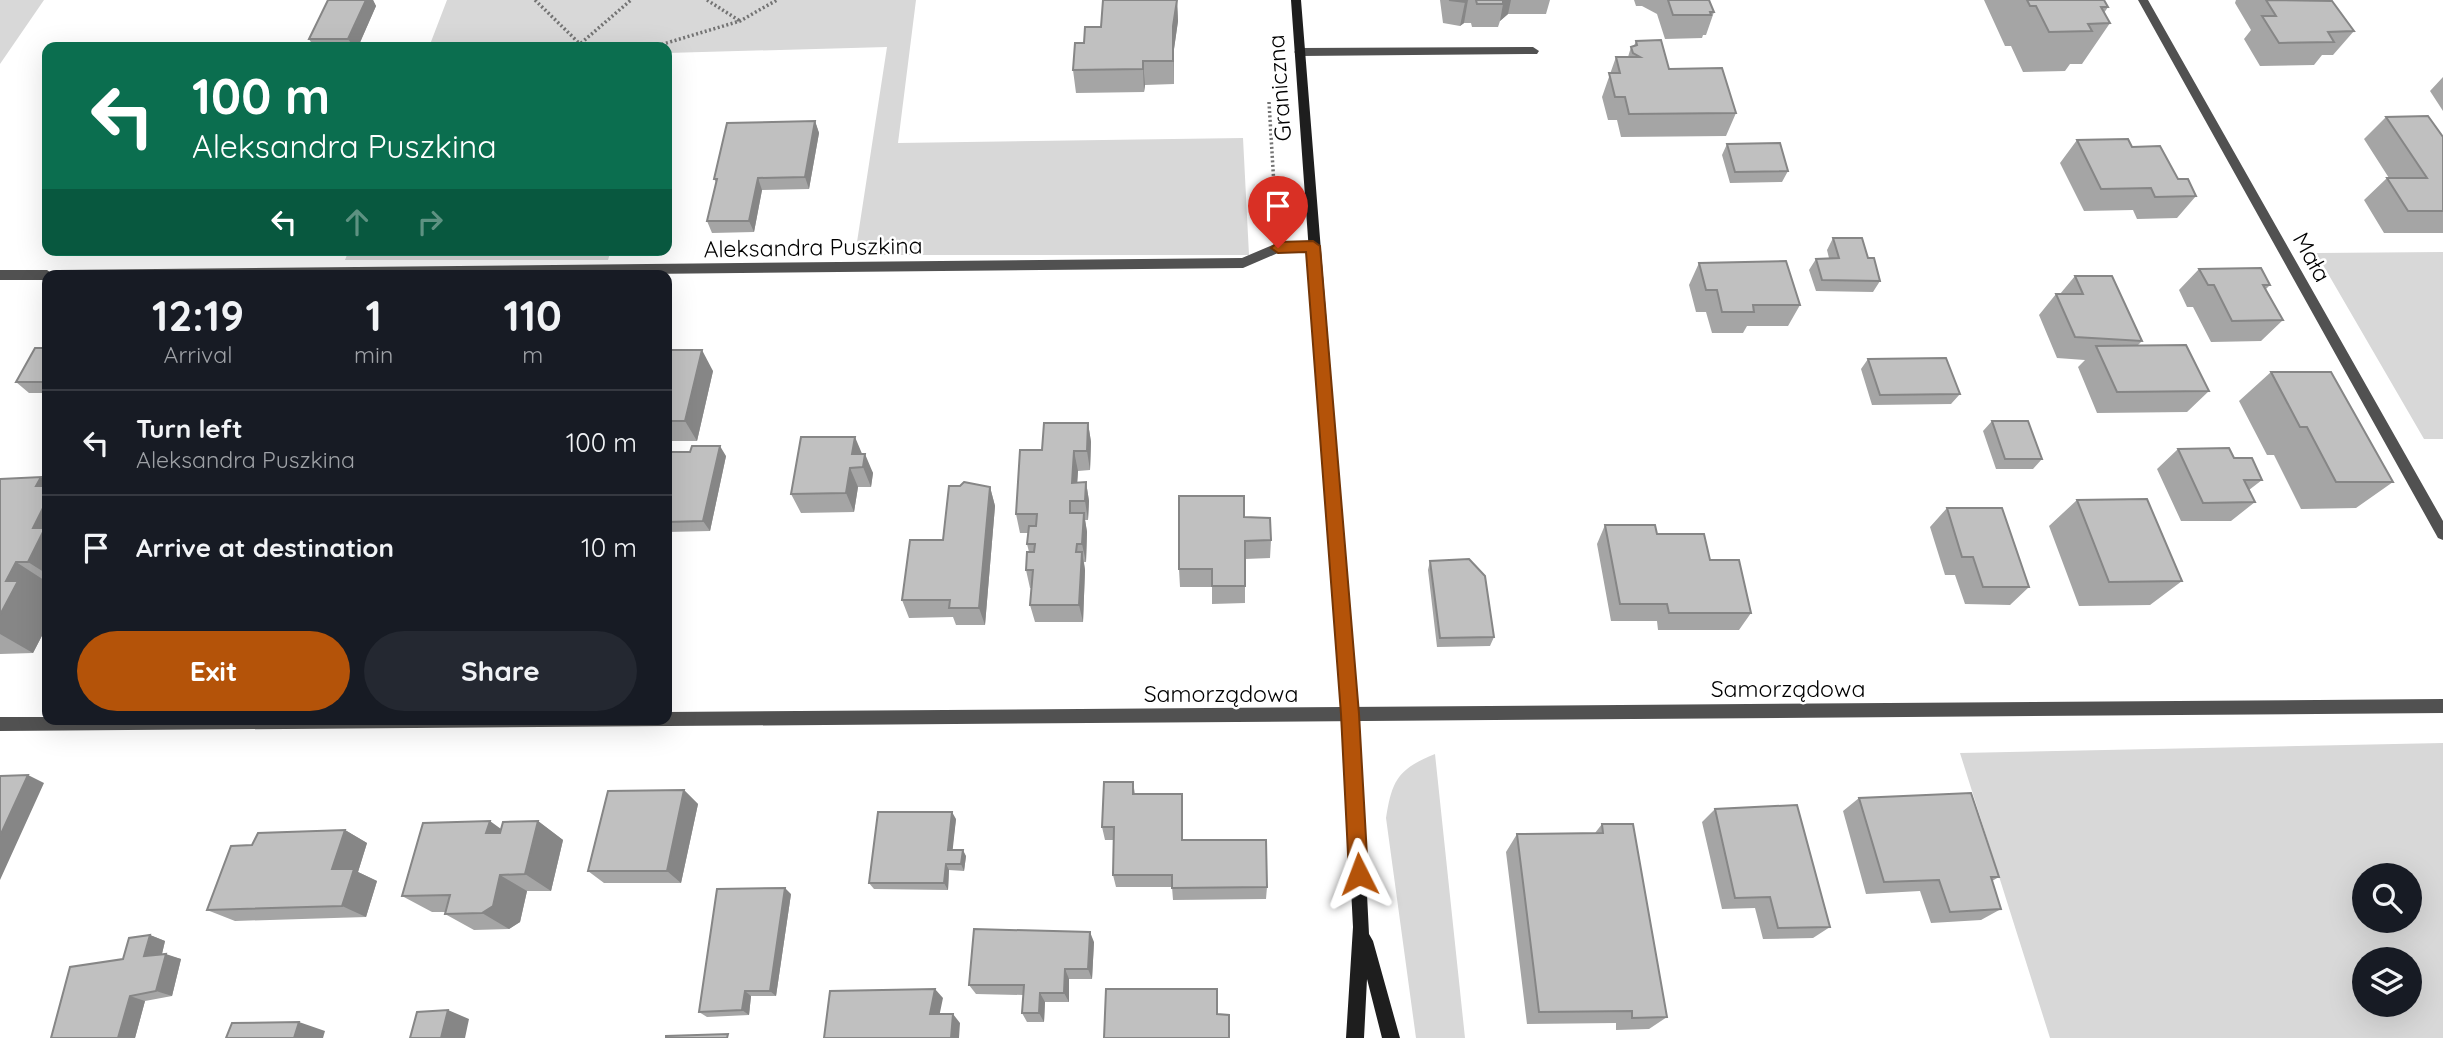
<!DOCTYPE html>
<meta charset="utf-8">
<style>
body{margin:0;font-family:Quicksand,sans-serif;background:#242831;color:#f1f3f6;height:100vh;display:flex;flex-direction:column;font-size:26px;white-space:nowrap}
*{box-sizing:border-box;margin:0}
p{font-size:23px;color:#9ea1a6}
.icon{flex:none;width:38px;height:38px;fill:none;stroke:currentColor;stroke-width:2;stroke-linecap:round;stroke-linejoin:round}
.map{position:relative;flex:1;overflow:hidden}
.drawer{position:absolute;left:42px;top:270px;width:630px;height:455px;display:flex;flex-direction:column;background:#171b24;border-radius:14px;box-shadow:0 7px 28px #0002}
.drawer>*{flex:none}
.guide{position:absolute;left:42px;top:42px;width:630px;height:214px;border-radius:14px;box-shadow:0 7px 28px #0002;background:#0b6e4f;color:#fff;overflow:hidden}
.tools{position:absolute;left:2352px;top:863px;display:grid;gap:14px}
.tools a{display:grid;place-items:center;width:70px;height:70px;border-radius:50%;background:#171b24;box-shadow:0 7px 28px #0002;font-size:35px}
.pin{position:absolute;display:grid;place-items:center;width:60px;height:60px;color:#fff;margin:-72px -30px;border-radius:50% 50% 50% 0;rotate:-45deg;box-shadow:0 0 7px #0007}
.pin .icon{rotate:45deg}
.me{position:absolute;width:77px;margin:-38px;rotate:357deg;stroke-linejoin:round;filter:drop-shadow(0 0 5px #0008)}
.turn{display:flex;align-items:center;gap:24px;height:147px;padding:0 35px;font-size:32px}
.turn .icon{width:91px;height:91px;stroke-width:2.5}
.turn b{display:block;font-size:49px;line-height:60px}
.lanes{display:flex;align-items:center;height:66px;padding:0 35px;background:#0003;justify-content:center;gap:35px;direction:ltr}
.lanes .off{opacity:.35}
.eta{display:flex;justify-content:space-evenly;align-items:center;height:119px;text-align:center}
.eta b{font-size:42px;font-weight:800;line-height:49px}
.primary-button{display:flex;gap:14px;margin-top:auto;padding:14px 35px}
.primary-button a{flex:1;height:80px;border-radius:42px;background:#b45309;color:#fff;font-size:28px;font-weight:800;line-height:80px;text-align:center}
.primary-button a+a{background:#242831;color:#f1f3f6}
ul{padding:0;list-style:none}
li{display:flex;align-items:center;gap:21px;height:105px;padding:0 35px;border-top:2px solid #363941}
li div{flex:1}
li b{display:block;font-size:26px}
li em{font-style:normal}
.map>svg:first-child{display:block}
.green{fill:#d8d8d8;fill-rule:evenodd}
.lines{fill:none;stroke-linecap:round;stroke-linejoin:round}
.path{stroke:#737373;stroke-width:3.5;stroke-dasharray:2 2.5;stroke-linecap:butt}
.lane{fill:#515151;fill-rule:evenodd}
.street{fill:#515151;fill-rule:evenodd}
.secondary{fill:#1e1e1e;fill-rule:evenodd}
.wall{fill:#a5a5a5}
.shaded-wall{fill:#868686}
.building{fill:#c0c0c0;stroke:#868686;stroke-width:2}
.route{fill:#b45309;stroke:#753606;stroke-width:2}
.labels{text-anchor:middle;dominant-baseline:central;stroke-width:5;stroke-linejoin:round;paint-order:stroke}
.street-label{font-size:23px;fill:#000;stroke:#fff}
</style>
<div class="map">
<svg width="2443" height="1038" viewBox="0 0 2443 1038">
<rect width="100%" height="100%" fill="#fff"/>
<path class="green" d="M0 0H44L0 64Z
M447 0H916L898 143 1243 138 1249 255H855L887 47 667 53V47H429Z
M349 250H611L608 260H345Z
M2443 252V439H2424L2316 253Z
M2443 743V1038H2050L1960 753ZM2364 875H2410V920H2364ZM2364 959H2410V1004H2364Z
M1435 754 1465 1038H1416L1386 818C1392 780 1398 769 1435 754Z"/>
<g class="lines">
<path class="path" d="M535 0 580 44 577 47
M707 0 740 21
M581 47 580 44 631 0
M653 47 740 21 777 0
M1269 102 1276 219"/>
<path class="lane" d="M1533 47 1539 51 1537 54 1300 56 1294 52 1300 48Z"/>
<path class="street" d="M2138 0H2148L2443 521V540L2438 538Z
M1313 241 1319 246 1317 249 1278 253 1243 268 550 275H47V280H0V270H47L53 274 58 270 1242 258 1277 243Z
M2443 699V713L0 731V717H47V719H667V712Z"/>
<path class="secondary" d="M1291 0H1301L1358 714 1369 934 1373 941 1400 1038H1382L1367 979 1364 1038H1346L1353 927 1342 714Z"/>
</g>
<path class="wall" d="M328 0H373L376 6 358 47H314L309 39Z
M1177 0 1178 21 1174 49V84L1145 85 1144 92 1076 93 1073 70 1084 43 1101 27Z
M1440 0H1550L1546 14H1508L1500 21 1498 27H1472L1471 23H1464L1460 26 1443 23Z
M1634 0H1709L1714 12 1706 35H1703L1702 38 1665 39 1657 14 1642 6H1636Z
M1984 0H2104L2108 7 2104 13 2110 23 2082 64H2070L2065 71 2023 72 2011 46H2005Z
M2236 0H2314L2354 31 2333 55H2322L2314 65 2260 66 2244 39 2251 30 2235 3Z
M1636 41 1669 69 1736 113 1726 136 1621 137 1617 120H1608L1602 97 1616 57H1628L1631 47 1634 46Z
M2443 77V111L2430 91Z
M2386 117 2443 137V233H2384L2364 200 2387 178H2389L2364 139Z
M815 121 819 133 809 189 762 190 754 232 712 233 707 221 716 182 714 179Z
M2077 140 2132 147 2178 179 2196 196 2177 218 2137 219 2133 210 2084 211 2060 163Z
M1727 144 1788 171 1782 182 1730 183 1722 155Z
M1833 238 1868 258 1880 281 1873 292 1816 291 1809 270 1816 259 1829 258 1827 250Z
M1699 263 1800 305 1788 326H1747L1743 333H1712L1706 312H1696L1689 285Z
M2199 269 2270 285 2266 289 2283 320 2261 341 2211 342 2193 307H2187L2179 290Z
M2075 276 2142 341 2137 346 2209 391 2187 412 2097 413 2078 367 2085 360 2057 358 2039 315 2056 294H2060Z
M47 348V393H29L16 382Z
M667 350 713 371 697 441H667Z
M1868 359 1960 394 1951 404 1872 405 1861 369Z
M2271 372 2393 482 2356 508 2301 509 2274 455H2267L2239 401Z
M1992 421 2042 459 2033 469H1996L1983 431Z
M1088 423 1091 442 1090 470 1078 471 1077 483 1086 482 1089 501 1088 520H1085L1087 532 1086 562H1084L1085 570 1083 622H1035L1030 605 1032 588H1030L1026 570 1029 552 1027 544 1028 533H1020L1016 514 1042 450Z
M2178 449 2234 458 2262 480 2249 490 2255 502 2231 521H2181L2157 469Z
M667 452H690L726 456 710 531 667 532Z
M862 454 873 473 871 487H858L854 512 801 513 791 494Z
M0 479 47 482V626L33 653 0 654Z
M990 487 995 506 985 625H956L953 617 909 618 902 600 943 540Z
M2077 500 2182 581 2150 605 2079 606 2049 526Z
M1947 508 2029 587 2010 605 1965 604 1955 575H1945L1930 527Z
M1244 517 1271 540 1270 558 1245 559V603L1212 604V587H1180L1179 569Z
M1605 525 1657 534 1710 560 1751 613 1739 630H1658L1657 621H1611L1597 544Z
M1430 561 1494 637 1490 646 1437 647 1428 570Z
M1133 782 1135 794 1183 807V840L1267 887 1266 899 1173 900 1172 887H1116L1113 875V840H1105L1102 827Z
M684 790 698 804 681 883H604L588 871Z
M1859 798 1999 877 1992 881 2001 909 1981 920 1931 923 1920 891 1866 894 1843 811Z
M1715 809 1830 927 1813 938 1763 939 1755 908 1722 909 1702 822Z
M956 819 952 850 966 856 964 871 949 870 948 890 874 889 869 883Z
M538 821 563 840 551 891H527L520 922 509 929 474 930 445 914 446 912H432L402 896 501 829Z
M1602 824 1667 1017 1649 1029 1616 1030V1023L1527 1024 1506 852 1517 834 1595 833Z
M345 830 367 843 358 872 377 881 366 917 235 921 207 910 252 845Z
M791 894 776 996H751L749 1015 707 1017 699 1012Z
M150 935 165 941 162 954 181 959 172 996 145 1001 135 1038 123 959Z
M1094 942 1092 979H1069V1002H1045L1044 1022H1027L1022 1013 1024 995 976 994 969 985Z"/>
<path class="shaded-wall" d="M366 0H373L376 6 358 47H354L348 39Z
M1177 0 1178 21 1174 49V84L1173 26Z
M1468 0 1464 23 1460 26 1465 2Z
M1502 0H1511L1508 14 1500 21 1503 4Z
M1143 61 1145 85 1144 92 1143 69Z
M815 121 819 133 809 189 805 177Z
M758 178 762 190 754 232 749 221Z
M702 350 713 371 697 441 685 421Z
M1088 423 1091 442 1090 470 1087 451Z
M855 437 863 456 852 454Z
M720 446 726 456 710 531 703 521Z
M1074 451 1078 471 1076 502 1072 483Z
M865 454 873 473 871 487 863 467Z
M850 468 858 487 854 512 846 493Z
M41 477 47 482V494L36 486Z
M1086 482 1089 501 1088 520 1085 501Z
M990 487 995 506 985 625 979 608Z
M47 500V574L28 562 33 528Z
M1084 513 1087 532 1086 562 1082 544Z
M1082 552 1085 570 1083 622 1079 605Z
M16 562 47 582V626L33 653 0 634V615L6 581Z
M28 775 44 783 0 880V836Z
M684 790 698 804 681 883 667 871Z
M952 812 956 819 952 856 948 850Z
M490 821 516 840 486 833Z
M538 821 563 840 551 891 525 874Z
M345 830 367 843 358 872 377 881 366 917 342 906 332 869Z
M963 850 966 856 964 871 961 864Z
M946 864 949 870 948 890 944 883Z
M500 875 527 891 520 922 509 929 482 913Z
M785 888 791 894 776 996 770 991Z
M1090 932 1094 942 1092 979 1088 969Z
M150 935 165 941 160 962 144 956Z
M166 954 181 959 172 996 156 991Z
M1065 969 1069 979V1002L1064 993Z
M935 989 943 998 938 1022 930 1014Z
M745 991 751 996 749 1015 742 1010Z
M1040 993 1045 1002 1044 1022 1039 1013Z
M130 996 145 1001 135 1038H118Z
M448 1010 469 1019 465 1038H441Z
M953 1014 960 1023 959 1038H951Z
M299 1022 325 1031 323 1038H294Z"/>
<path class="building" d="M328 0H366L348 39H309Z
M1103 0H1177L1173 26V61H1143V69L1073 70 1075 43H1084L1085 27H1101Z
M1449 0H1467L1465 2Z
M1476 0H1503V4H1477Z
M1668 0H1709L1714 12H1710L1711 15H1673Z
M2027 0H2104L2108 7H2101L2110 23 2088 24 2092 31 2049 32 2036 6H2030Z
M2266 0 2332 1 2354 31 2328 32 2334 42 2279 43 2262 16H2276Z
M1661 40 1669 69 1722 68 1736 113 1629 114 1625 97H1615L1609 73H1620L1616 57H1640L1633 53 1631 47 1637 45 1636 41Z
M2428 116 2443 137V211H2408L2387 178H2427L2386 117Z
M815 121 805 177 758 178 749 221H707L717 179H714L727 123Z
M2128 139 2132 147 2160 146 2178 179H2188L2196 196 2155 197 2151 188 2101 189 2077 140Z
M1780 143 1788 171 1735 172 1727 144Z
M1833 238H1862L1868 258H1874L1880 281 1822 280 1816 259 1839 258Z
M1786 261 1800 305H1753L1754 312H1722L1717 290H1706L1699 263Z
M2261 268 2270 285H2263L2283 320 2232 321 2214 285H2208L2199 269Z
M2075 276H2112L2142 341 2075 337 2056 294H2083Z
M2186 345 2209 391 2117 392 2096 346Z
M35 348H47V382H16Z
M667 350H702L685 421H667Z
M1946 358 1960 394 1880 395 1868 359Z
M2271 372H2331L2393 482H2336L2307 427H2300Z
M1992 421H2028L2042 459H2005Z
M1044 423H1088L1087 451H1074L1072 483 1086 482 1085 501H1070V513H1084L1082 544H1077L1076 552H1082L1079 605H1030L1033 570H1026L1027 552H1034L1035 544H1027L1029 526H1036L1037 514H1016L1020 450H1042Z
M801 437H855L852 454H865L863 467 850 468 846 493 791 494Z
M692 446H720L703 521 667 522V452H690Z
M2229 448 2234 458H2252L2262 480H2244L2255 502 2203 503 2178 449Z
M41 477 36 486H47V500L33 528H45L28 562H16L6 581H18L0 615V479Z
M964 482 990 487 979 608H949L950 600H902L910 540H943L949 486H960Z
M1179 496H1244V517L1270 518 1271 540 1245 541V586H1212V569H1179Z
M2147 499 2182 581 2109 582 2077 500Z
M1947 508H2002L2029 587H1983L1973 557H1962Z
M1605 525H1655L1657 534H1704L1710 560H1739L1751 613H1669L1667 604H1620Z
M1469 559 1485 576 1494 637 1440 638 1430 561Z
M28 775 0 836V776Z
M1104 782H1133V794H1182V840H1266L1267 887 1172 888V875H1113L1114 827H1102Z
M684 790 667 871H588L608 791Z
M1971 793 1999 877H1991L2001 909 1950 912 1939 880 1884 882 1859 798Z
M1797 805 1830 927 1778 928 1770 897 1735 898 1715 809Z
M878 812H952L948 850H963L961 864H946L944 883H869Z
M490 821 486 833H500L503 822 538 821 525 874 500 875 493 906 482 913 445 914 450 895 402 896 423 823Z
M1602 824H1633L1667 1017 1632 1018V1011L1539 1012 1517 834 1603 833Z
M345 830 332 869H354L342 906 207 910 231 846 252 845 258 833Z
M785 888 770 991H745L742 1010 699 1012 717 889Z
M974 929 1090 932 1088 969H1065L1064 993H1040L1039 1013H1022L1024 985H969Z
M150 935 144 956 166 954 156 991 130 996 118 1038H51L70 967 123 959 129 938Z
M935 989 930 1014H953L951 1038H824L830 991Z
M1106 989H1217V1014L1229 1015V1038H1104Z
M448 1010 441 1038H410L417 1012Z
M299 1022 294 1038H226L232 1023Z
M728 1034 727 1038H666V1036Z"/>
<path class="route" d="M1313 241 1320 246 1359 714 1368 874 1365 880 1359 883 1352 880 1349 874 1341 714 1306 252 1278 253 1271 248 1278 242Z"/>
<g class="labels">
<g class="street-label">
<text transform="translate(1279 88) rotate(-94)">Graniczna</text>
<text transform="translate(813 247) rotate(-1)">Aleksandra Puszkina</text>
<text transform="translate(2312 257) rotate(61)">Mała</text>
<text x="1788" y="688">Samorządowa</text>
<text x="1221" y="693">Samorządowa</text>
</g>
</g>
</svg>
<div class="tools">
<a><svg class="icon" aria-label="search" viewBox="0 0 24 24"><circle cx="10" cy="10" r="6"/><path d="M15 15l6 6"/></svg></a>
<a><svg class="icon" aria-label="layers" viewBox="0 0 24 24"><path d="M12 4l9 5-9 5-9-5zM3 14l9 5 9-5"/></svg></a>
</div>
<div class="pin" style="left:1278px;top:248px;background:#d93025"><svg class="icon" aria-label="arrive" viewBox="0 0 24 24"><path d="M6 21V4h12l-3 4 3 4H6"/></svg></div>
<svg class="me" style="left:1359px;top:874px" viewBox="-20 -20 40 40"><path d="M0-17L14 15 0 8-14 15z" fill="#b45309" stroke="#fff" stroke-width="4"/></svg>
<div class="guide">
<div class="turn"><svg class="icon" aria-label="left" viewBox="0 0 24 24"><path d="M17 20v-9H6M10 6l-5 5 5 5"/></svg><div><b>100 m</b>Aleksandra Puszkina</div></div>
<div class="lanes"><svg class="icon" aria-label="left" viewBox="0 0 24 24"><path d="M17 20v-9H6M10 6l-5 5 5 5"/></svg><svg class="icon off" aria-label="ahead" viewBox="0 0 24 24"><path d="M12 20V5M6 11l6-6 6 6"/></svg><svg class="icon off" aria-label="right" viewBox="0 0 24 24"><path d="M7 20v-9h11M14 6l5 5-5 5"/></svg></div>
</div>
<section class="drawer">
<div class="eta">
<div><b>12:19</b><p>Arrival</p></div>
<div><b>1</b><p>min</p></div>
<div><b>110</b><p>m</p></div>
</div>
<ul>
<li><svg class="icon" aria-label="left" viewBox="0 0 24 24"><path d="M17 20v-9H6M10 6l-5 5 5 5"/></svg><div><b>Turn left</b><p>Aleksandra Puszkina</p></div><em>100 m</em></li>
<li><svg class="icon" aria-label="arrive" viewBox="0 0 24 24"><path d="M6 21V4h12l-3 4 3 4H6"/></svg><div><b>Arrive at destination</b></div><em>10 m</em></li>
</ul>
<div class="primary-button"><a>Exit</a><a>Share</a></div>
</section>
</div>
